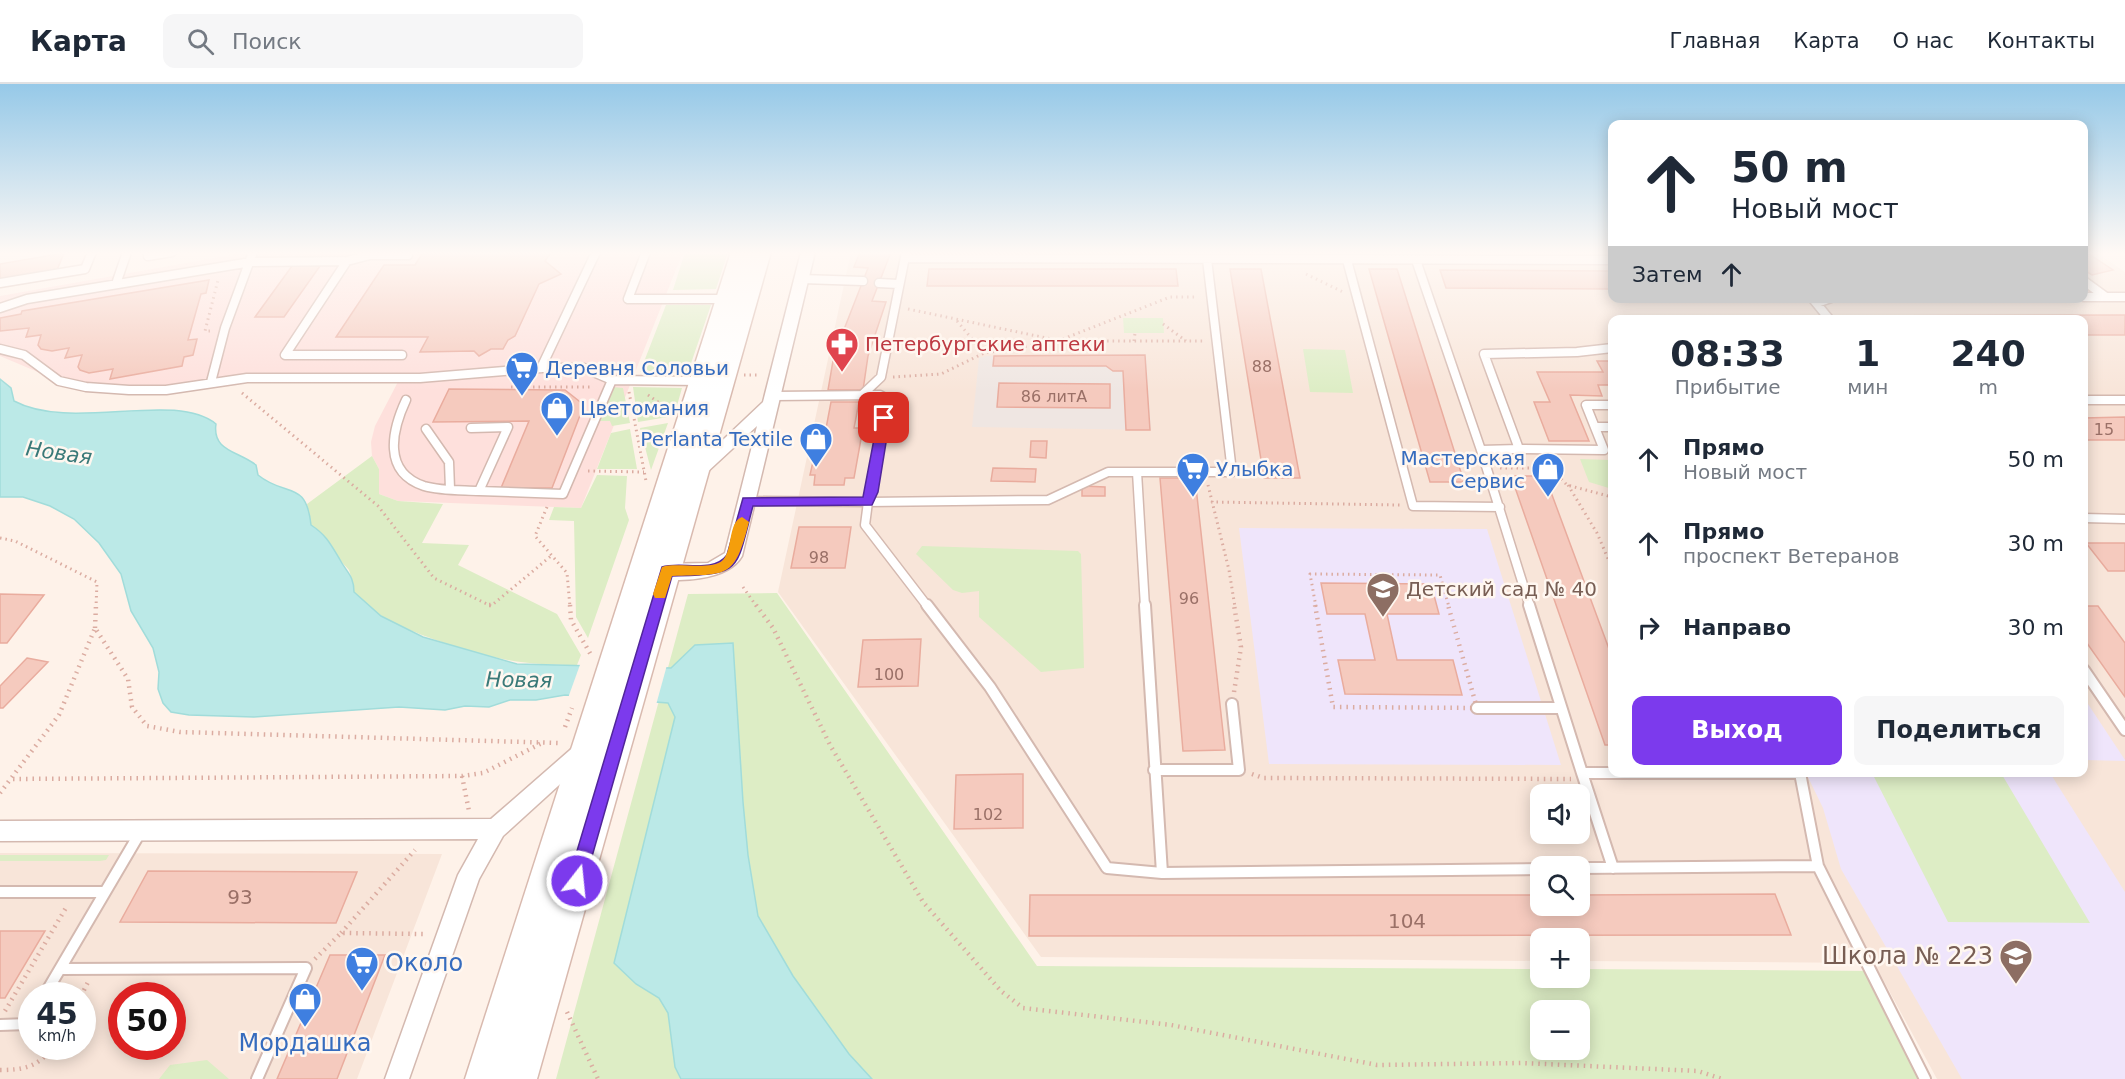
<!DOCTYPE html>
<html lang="ru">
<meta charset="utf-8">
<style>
body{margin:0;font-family:"DejaVu Sans",sans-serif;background:#f6f6f7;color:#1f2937;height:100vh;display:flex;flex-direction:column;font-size:22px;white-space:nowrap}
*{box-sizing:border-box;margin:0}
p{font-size:20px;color:#747a83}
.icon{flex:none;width:33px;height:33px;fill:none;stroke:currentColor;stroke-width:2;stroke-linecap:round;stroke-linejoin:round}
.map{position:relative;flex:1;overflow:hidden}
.details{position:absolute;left:1608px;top:231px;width:480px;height:462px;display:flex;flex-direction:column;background:#fff;border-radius:12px;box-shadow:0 3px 15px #0003}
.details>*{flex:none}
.guide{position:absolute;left:1608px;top:36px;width:480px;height:183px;border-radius:12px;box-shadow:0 3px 15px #0003;background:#fff;color:#1f2937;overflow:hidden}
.fabs{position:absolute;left:1530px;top:700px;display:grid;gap:12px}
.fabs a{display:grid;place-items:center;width:60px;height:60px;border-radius:12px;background:#fff;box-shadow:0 3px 15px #0003;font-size:30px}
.speed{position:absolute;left:18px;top:898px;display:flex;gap:12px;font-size:30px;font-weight:700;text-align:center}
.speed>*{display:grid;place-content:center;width:78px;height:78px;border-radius:50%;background:#fff;box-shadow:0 3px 15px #0003;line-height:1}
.speed small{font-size:15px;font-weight:400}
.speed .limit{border:9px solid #d22;background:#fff;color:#111}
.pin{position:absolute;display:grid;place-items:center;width:51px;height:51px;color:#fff;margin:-26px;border-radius:12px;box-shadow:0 3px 9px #0006}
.me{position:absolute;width:66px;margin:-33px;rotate:16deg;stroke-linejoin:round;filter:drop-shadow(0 0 4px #0008)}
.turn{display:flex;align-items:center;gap:21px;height:126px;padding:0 24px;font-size:27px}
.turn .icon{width:78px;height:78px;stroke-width:2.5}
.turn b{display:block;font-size:42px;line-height:51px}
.then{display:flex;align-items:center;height:57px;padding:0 24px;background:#0003;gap:12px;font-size:22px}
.eta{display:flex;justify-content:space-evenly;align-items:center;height:102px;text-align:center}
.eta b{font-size:36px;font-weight:700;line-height:42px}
.primary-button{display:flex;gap:12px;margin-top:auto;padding:12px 24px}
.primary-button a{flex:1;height:69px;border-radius:12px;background:#7c3aed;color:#fff;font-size:24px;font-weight:700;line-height:69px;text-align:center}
.primary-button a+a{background:#f6f6f7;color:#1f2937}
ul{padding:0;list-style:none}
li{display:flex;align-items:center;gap:18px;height:84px;padding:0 24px}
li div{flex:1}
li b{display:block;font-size:22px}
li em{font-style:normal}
header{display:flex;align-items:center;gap:36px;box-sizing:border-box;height:84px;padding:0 30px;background:#fff;border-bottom:2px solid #e0e1e3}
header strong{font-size:28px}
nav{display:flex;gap:33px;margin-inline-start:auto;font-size:21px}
.search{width:420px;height:54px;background:#f6f6f7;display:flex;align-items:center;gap:15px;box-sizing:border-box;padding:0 21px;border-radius:12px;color:#747a83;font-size:22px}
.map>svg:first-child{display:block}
.residential{fill:#f8e5d9;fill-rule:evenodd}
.commercial{fill:#fee0dc}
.industrial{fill:#efe6e2}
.education{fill:#efe5fb}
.green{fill:#ddedc5;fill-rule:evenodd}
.water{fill:#bbe9e7;stroke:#a1dcda;stroke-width:1.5}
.pier{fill:#fef2e9}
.building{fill:#f5cabe;stroke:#e9ac9e;stroke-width:1.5}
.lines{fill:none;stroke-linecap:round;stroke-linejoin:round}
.lane-far1-casing{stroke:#d4b9b0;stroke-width:11}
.lane-casing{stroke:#d4b9b0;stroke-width:14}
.street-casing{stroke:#d4b9b0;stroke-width:3}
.secondary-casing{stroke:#d9baaf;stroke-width:3}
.path-far1{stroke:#dbaca1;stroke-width:3;stroke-dasharray:1.5 4;stroke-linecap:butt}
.path{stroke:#dbaca1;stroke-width:4.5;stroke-dasharray:1.5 5;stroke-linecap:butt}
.lane-far1{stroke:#fff;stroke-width:8}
.lane{stroke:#fff;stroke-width:10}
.street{fill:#fff;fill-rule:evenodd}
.secondary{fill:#fff;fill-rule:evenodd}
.route{fill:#7c3aed;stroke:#51269a;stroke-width:1.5}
.slow{fill:#f59e0b}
.labels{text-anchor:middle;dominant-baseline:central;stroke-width:5;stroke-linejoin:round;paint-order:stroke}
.number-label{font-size:16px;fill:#9a7067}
.health-label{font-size:20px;fill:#be3a42;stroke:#fff7f0;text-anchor:start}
.shop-label{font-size:20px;fill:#366cbe;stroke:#fff7f0;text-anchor:start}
.education-label{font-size:20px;fill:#785e54;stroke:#fff7f0;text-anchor:start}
.near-number-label{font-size:20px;fill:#9a7067}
.water-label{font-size:21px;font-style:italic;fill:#397978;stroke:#fff7f0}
.near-education-label{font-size:24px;fill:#785e54;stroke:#fff7f0;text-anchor:end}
.near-shop-label{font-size:24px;fill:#366cbe;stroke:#fff7f0;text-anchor:start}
</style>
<header>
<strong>Карта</strong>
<div class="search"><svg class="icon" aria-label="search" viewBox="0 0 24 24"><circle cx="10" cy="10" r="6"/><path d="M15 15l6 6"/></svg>Поиск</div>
<nav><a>Главная</a><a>Карта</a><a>О нас</a><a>Контакты</a></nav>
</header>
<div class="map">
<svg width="2125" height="995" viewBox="0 0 2125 995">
<rect width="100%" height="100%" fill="#fef2e9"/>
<path class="residential" d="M851 168H1612V214H2084V168H2096L2125 188V995H1937L1874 879 1580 877V855H1540V877L1041 873 778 508ZM1612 236H2084V688H1612ZM1540 711H1580V750H1540ZM1540 783H1580V822H1540Z
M0 769 442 770 357 995H0ZM32 912H82V963H32ZM122 912H172V963H122Z"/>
<path class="commercial" d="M248 168H683L581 424 398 417 379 410V385L372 372 371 358 375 342 401 292H229L159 306 136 307 52 294 0 272V212Z"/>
<path class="industrial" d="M1146 270 1151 346 972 343 979 274 987 272Z"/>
<path class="education" d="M1239 444 1487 445 1561 681 1269 680Z
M2084 614 2125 676V677L2084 676Z
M1806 689H2050L2125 808V995H1962L1841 785 1823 724Z"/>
<path class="green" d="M685 168H728L716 205 673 206Z
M666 221H711L688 288H640Z
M1123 234H1163L1164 249H1124Z
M1303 265 1345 266 1353 309 1310 308Z
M613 303 623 304 630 339 612 342 610 337H599Z
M633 303 682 304 674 332 638 338Z
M668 339 651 386 640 344Z
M630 345 637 385H597L611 349Z
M372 372 379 385V410L398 417 443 420 422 459 469 461 458 481 557 530 581 571 577 581C552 581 528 580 503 575 470 569 370 539 354 508 350 502 352 493 349 486 346 482 342 479 340 476 329 459 329 453 311 441L307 420Z
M1580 375 1610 376 1612 379V405L1589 398Z
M597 391 627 392 625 424 629 436 588 554 576 533 574 437 549 436 554 423 581 424Z
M922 462 1078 467 1081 470 1084 584 1041 588 979 533V507L962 509 953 506 916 470Z
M777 509 1037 882 1540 885V894H1580V885L1873 887 1929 995H556L688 510ZM1540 927H1580V966H1540Z
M1872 689H2001L2090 839 1948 838Z
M0 771H109L106 776 100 777H0Z
M207 976 229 995H159L170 981Z"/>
<path class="water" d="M0 295 11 304 14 317C72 348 174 306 216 340 212 367 238 367 256 381L258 391C286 414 306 395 311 441 326 451 330 459 339 474 346 488 354 491 354 508L381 532 423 553 517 580 671 584 695 561 733 559 743 718 748 771 758 832 793 892 849 970 872 995H681L675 983 668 929 659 914 636 900 614 879 675 633 668 619 565 611 536 616H510L489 623 465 622 445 626 399 623 254 633 189 631 171 628 163 619 158 605 159 588 153 564 131 527 121 490 99 459 74 435 50 422 23 413H0Z"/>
<path class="pier" d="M581 578 667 581 656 621 568 614Z"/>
<path class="building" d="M480 168 550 170 545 177 561 190 539 200 515 252 508 256 503 265H491L479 272 474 267 420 268 428 253H336L384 181H415L422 170Z
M860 168H891L872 217 886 218 868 272 863 306H828L834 271 868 184 854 183Z
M2084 168H2086L2113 186 2092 191 2084 186Z
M64 169 57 186 0 196V180Z
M292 182H320L284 233H255Z
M929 185H1176L1178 202H927Z
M1230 185H1261L1300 394H1264Z
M1369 185H1397L1464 398H1430Z
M1440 186 1612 187V205L1446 204Z
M209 196 206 209 201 210 188 256 197 255 193 271 184 273 182 282 110 295 113 285 89 289 80 286 78 283 82 271 65 274 69 264 52 267 41 265 38 261 41 251 26 253 29 244 0 247V234L21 230 22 227Z
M2117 231H2125V251H2084V236H1847L1844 232Z
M1145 271 1150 346H1126L1123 287H1113L1106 282H993L994 272Z
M1597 277H1612V301H1598L1602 312 1570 311 1589 357H1549L1534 318H1550L1537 288H1603Z
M999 299 1110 300V324L997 323Z
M449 305 565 306 584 321 552 404H501L529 337 433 338Z
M831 318H859L854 344H863L854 394H845L844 401H814L815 391H810L818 355H824Z
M2125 333V356H2084V334Z
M1031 357H1047L1046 374 1030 373Z
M993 384 1036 385 1035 398 991 397Z
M1511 392H1545L1612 573V661H1605Z
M1160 394H1195L1225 666 1183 667Z
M1082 402 1105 403V412H1082Z
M799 443H851L845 484H791Z
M2086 459H2125V487H2108Z
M1321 499 1431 500 1439 530H1387L1397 576H1453L1462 611 1345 610 1338 576H1375L1365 530H1327Z
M0 510 44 511 7 559H0Z
M2084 522H2098L2125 559V613L2084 555Z
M921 555 918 602 858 603 863 556Z
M27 574 48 578 3 624H0V602Z
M1023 690V744L954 745 956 691Z
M148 787 357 788 336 839 120 838Z
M1775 810 1791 851 1029 852 1030 811H1540V822H1580V811Z
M0 847H45L5 914H0Z
M330 871H385L337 995H277Z"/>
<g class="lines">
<g class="lane-far1-casing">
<path id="lane-far1" d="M646 168 628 215H726
M148 172 172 168
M905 174 1612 176
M1347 176 1413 422 1500 423
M1416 176 1481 366
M347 177 370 171H408
M802 195 863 197
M2084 197 2106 213H2125
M0 199 85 185 92 168
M879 199 898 200
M116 200 127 168
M2084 213H2106
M1812 214 1830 236
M1817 219 1831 214
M0 224 27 215 251 178 347 177 285 271H402
M1612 264 1577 268 1484 270 1519 365 1604 366 1586 321H1612
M0 265 24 271 59 297 86 303 129 306H166L247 294H420L541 284H584L612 296 701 297
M541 284 596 168
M211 298 225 244 253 168
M862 311 881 293 906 168
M773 312 880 311 887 315 872 408 868 418 1048 416 1108 388H1232L1207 175
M406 316C392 346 382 388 424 402 441 407 461 406 479 407
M2084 316H2125
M1595 343H1612
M471 344 508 343 479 407 563 410 612 296
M426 345 449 378 450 405
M1519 365 1481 366 1530 523
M1137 388 1145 523
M748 417 868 418 865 441 928 523
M2084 434 2125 435"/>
</g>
<g class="lane-casing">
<path id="lane" d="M927 521 990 603 1107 784 1162 789 1540 785
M1145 521 1162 789
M1529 521 1582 689H1800L1818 782 1925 995
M2084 586 2125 646
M1477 624H1560
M1154 686H1239L1232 620
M1582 689 1613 784
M1580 784 1818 782
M0 808H105
M60 885 306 884 257 995
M44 912 141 747
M0 941 28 940 32 934"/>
</g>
<g class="street-casing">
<path id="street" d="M801 168H815L742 472C728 497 674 500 650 492L647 487 650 482 656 480 708 479 725 469 757 342 704 391H692L690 387 763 318Z
M584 657 591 660 594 666 591 672 503 752 479 795 409 995H385L458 791 478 755 0 757V737L491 735 577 660Z"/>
</g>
<g class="secondary-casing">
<path id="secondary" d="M731 168H771L537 995H465Z"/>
</g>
<path class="path-far1" d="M1306 190 1343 208
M908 225 1056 256
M957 237 984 269
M1163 240 1186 257
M210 247H205L218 196
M1063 255 1170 213H1198
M1134 257 1135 249
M744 291H760
M893 293 941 290 984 269 1060 257H1204
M511 303H590
M629 308 646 397
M242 309 378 422 434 494 491 522 551 472
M648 311 671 327
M1500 384H1551L1567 401 1612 413
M588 387 644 388
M1208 401 1229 486 1235 523
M1568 401 1597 449 1612 484
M1211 418 1400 421
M547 423 535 452 567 489 570 523
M0 454 15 457 97 498 96 523
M743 503 757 523
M1316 523 1310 490 1440 491 1449 523"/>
<path class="path" d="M489 521H492
M570 521 571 536 591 571
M756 521 773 544 830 661 923 818 1001 907 1023 924 1171 941 1377 981 1522 979 1698 987 1722 995
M1315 521 1333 623 1477 624 1448 521
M95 544 96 521
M1234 608 1241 563 1234 521
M565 643 572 624
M1252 690 1263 694 1571 695
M462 692 469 727
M13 695 462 692 483 689 544 658
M0 709 59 631 95 544 128 595 132 623 147 642 180 648 559 659
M341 849 415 766
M315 875 341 849 423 850
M81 912 88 898
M5 927 67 822
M567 928 598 995
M0 986C23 986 39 983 52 963"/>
<use href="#lane-far1" class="lane-far1"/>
<use href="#lane" class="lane"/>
<use href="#street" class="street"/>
<use href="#secondary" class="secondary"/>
</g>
<linearGradient id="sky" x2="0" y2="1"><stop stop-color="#96c9e8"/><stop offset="0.55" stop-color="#fff9f5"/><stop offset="1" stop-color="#fff9f5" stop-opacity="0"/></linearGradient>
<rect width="2125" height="307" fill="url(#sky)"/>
<path class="route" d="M884 330 890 334 878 408 872 421 753 422C735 488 744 490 672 492L585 797 583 803 577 805 571 803 568 797 662 483C682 477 713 490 727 471L743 414 863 413 878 334Z"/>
<path class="slow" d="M742 433 749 438C734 496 728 490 672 492L665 514H655L653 510 662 483C677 478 712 487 723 476 733 465 728 438 742 433Z"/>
<defs>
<g id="pharmacy-pin" transform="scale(1.725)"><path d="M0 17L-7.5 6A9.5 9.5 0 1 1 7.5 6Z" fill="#e0444e" stroke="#fff7f0"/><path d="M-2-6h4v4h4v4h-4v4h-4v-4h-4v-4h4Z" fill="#fff"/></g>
<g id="supermarket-pin" transform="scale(1.725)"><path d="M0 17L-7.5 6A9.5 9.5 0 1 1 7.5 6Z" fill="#3f7fe0" stroke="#fff7f0"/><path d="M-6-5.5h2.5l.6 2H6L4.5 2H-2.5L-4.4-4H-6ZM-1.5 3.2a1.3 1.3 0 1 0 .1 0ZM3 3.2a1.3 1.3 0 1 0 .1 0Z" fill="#fff"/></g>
<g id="shop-pin" transform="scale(1.725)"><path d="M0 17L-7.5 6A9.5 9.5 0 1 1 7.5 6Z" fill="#3f7fe0" stroke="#fff7f0"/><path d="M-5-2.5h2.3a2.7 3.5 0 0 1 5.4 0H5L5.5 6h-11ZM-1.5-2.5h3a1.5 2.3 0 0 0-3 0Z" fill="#fff"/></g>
<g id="school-pin" transform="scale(1.725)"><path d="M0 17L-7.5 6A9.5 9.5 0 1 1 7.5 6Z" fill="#8d6e63" stroke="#fff7f0"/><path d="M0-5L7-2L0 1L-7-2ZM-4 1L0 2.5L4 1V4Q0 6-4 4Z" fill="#fff"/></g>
</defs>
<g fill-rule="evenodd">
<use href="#pharmacy-pin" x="842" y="260"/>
<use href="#supermarket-pin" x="522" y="284"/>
<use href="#shop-pin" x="557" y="324"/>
<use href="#shop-pin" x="816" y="355"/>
<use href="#supermarket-pin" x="1193" y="385"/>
<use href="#shop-pin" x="1548" y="385"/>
<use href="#school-pin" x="1383" y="505"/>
<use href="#school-pin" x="2016" y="872"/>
<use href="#supermarket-pin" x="362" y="879"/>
<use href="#shop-pin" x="305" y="915"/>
</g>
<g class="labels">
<g class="number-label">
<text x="1262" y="282">88</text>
<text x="1054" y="312">86 литА</text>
<text x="2104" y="345">15</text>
<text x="819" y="473">98</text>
<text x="1189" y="514">96</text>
<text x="889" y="590">100</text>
<text x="988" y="730">102</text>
</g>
<g class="health-label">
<text x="865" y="260">Петербургские аптеки</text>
</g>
<g class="shop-label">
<text x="545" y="284">Деревня Соловьи</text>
<text x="580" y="324">Цветомания</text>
<text x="793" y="355" text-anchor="end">Perlanta Textile</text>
<text x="1525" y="374" text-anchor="end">Мастерская<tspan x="1525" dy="23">Сервис</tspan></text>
<text x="1216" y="385">Улыбка</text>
</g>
<g class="education-label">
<text x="1406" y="505">Детский сад № 40</text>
</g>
<g class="near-number-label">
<text x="240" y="813">93</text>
<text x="1407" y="837">104</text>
</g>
<g class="water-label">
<text transform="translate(59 369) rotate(8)">Новая</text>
<text transform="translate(519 596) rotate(1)">Новая</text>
</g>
<g class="near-education-label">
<text x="1993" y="872">Школа № 223</text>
</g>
<g class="near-shop-label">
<text x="385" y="879">Около</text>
<text x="305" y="959" text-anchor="middle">Мордашка</text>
</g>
</g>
</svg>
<div class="fabs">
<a><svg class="icon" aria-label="sound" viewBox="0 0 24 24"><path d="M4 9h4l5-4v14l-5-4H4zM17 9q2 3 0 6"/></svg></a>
<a><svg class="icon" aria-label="search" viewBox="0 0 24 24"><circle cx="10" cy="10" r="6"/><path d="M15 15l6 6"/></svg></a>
<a>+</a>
<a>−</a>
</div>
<div class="speed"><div>45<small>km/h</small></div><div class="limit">50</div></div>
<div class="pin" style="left:884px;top:334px;background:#d93025"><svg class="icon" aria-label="arrive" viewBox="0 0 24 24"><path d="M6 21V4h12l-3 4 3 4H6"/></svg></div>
<svg class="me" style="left:577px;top:797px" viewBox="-20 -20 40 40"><circle r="17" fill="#7c3aed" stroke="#fff" stroke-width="3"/><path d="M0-11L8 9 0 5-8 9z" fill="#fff"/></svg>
<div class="guide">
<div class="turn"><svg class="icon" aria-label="ahead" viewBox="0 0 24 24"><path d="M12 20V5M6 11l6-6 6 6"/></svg><div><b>50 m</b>Новый мост</div></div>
<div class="then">Затем<svg class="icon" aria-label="ahead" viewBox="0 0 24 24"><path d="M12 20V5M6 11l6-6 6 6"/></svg></div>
</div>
<section class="details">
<div class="eta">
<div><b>08:33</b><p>Прибытие</p></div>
<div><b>1</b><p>мин</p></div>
<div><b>240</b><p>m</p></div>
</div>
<ul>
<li><svg class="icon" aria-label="ahead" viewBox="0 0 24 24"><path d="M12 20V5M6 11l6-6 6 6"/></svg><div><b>Прямо</b><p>Новый мост</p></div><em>50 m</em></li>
<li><svg class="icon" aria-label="ahead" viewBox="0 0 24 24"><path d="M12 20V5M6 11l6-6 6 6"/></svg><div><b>Прямо</b><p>проспект Ветеранов</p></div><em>30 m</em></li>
<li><svg class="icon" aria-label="right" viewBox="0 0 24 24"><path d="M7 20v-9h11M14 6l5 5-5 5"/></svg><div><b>Направо</b></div><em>30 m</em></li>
</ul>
<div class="primary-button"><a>Выход</a><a>Поделиться</a></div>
</section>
</div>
